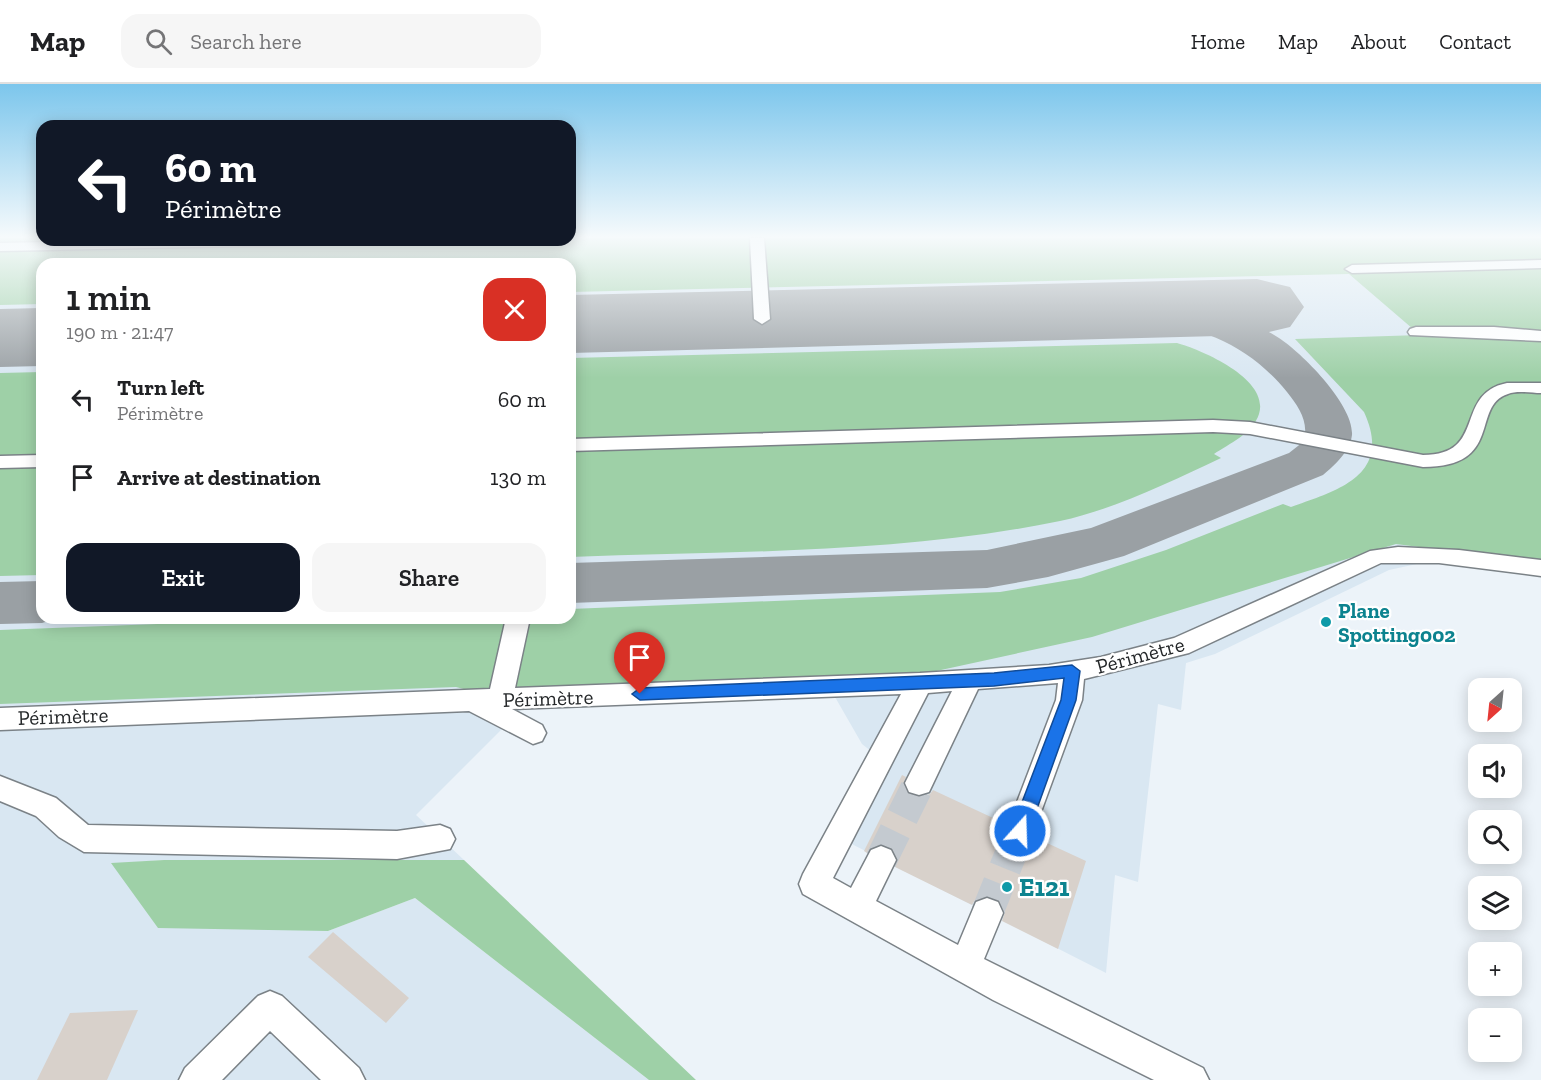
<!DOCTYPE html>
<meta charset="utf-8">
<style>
body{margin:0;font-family:"Zilla Slab",serif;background:#f6f6f6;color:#202124;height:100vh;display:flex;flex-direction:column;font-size:22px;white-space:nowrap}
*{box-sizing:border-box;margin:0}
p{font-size:20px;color:#757577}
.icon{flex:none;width:33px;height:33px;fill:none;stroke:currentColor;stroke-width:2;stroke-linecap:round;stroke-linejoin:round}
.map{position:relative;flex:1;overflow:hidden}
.drawer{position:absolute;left:36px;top:174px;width:540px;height:366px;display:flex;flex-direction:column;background:#fff;border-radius:18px;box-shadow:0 3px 15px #0003}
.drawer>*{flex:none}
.top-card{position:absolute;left:36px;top:36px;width:540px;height:126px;border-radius:18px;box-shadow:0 3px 15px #0003;background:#111827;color:#fff;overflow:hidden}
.needle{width:39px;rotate:207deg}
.buttons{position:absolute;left:1468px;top:594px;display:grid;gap:12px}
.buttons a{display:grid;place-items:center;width:54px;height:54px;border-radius:12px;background:#fff;box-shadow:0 3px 15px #0003;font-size:30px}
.pin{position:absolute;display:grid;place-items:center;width:51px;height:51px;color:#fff;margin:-62px -26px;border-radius:50% 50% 50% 0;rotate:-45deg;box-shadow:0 0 6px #0007}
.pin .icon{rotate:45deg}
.me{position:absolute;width:66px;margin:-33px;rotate:20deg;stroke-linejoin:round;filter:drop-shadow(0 0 4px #0008)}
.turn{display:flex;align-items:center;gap:21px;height:126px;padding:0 30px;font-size:27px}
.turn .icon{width:78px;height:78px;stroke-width:2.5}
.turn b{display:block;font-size:42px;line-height:51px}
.round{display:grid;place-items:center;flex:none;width:63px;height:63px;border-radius:18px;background:#f6f6f6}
.headline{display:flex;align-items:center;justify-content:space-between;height:102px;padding:0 30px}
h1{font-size:36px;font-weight:600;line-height:45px}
.action{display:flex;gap:12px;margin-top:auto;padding:12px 30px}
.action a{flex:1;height:69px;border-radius:18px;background:#111827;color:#fff;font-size:24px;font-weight:600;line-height:69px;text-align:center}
.action a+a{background:#f6f6f6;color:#202124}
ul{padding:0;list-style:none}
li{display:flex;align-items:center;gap:18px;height:78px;padding:0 30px}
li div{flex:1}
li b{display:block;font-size:22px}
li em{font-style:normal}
header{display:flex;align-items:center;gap:36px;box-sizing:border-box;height:84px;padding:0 30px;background:#fff;border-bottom:2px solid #e0e0e0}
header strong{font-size:28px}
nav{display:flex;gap:33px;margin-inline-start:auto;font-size:21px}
.search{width:420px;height:54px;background:#f6f6f6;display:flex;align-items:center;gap:15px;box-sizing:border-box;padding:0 21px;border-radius:18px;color:#757577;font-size:22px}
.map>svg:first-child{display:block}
.built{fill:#d9e7f2;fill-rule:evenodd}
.green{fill:#9ed0a7}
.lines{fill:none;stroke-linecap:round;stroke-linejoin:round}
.taxiway{fill:#9aa0a4;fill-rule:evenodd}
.runway{fill:#9aa0a4;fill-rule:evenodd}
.building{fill:#d8d1cb}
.minor-tunnel-far1{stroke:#c4cad0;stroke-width:25;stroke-dasharray:25 12;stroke-linecap:butt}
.minor-tunnel{stroke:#c4cad0;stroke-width:32;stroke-dasharray:32 16;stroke-linecap:butt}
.minor-casing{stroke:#7b8287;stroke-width:3}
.minor{fill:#fff;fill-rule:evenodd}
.route{fill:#1a73e8;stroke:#114b97;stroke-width:1.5}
.culture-dot{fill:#0f9aa8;stroke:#fff;stroke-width:2}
.labels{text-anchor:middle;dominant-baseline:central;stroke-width:4.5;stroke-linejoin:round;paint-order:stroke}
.culture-label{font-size:21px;font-weight:bold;fill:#0d838f;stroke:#fff;text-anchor:start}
.street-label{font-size:21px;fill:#25282a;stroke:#fff}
.near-culture-label{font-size:26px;font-weight:bold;fill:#0d838f;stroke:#fff;text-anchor:start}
</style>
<header>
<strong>Map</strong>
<div class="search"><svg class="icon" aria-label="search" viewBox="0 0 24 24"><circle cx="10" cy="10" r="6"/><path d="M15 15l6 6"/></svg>Search here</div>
<nav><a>Home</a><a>Map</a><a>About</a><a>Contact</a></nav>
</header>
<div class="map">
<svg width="1541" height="996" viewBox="0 0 1541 996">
<rect width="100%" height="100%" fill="#ecf3f9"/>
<path class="built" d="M0 154H1541V492L1426 478 1389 486 1215 570 1186 579 1181 626 1158 620 1138 798 1115 791 1106 889 828 748 872 668 862 660 835 613 522 625 416 731 464 776H164L111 780 328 847 415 814 649 996H0ZM42 180H570V534H42Z"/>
<path class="green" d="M0 154H1541V479L1396 460 1092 553 918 591 479 609 456 603 0 620V546L318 534H570V525L1000 508 1081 494 1166 466 1283 420 1291 423C1339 406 1393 391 1364 328L1295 255 1420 251 1349 190 570 208V180H42V220L0 221Z
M1177 259C1202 266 1270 295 1259 330 1253 349 1229 360 1214 370L1221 374C1172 397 1113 426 1060 437 900 470 733 467 570 473V274Z
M42 288V491L0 492V289Z
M164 776H464L696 996H649L415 814 328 847 158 844 111 779Z"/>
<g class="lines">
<path class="taxiway" d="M1097 216C1141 215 1182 217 1224 230 1243 235 1262 243 1279 254 1302 269 1354 321 1352 351 1350 367 1335 381 1323 391L1124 472 1048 493 987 504 570 519V479L987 466 1091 444 1289 369 1303 358C1310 339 1299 323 1287 308 1251 264 1205 242 1148 239 1126 238 1104 240 1083 235L1078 227 1083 219Z
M42 497V534H58L42 539 0 540V498Z"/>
<path class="runway" d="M1257 195 1290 203 1304 223 1290 243 1257 251 570 269V211Z
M42 224V282L0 283V225Z"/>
</g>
<path class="building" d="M902 691 906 693 903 700 908 710 920 713 930 710 933 706 1006 740 1004 748 1009 758 1021 762 1031 758 1034 753 1086 777 1058 865 1002 837 1005 828 999 816 986 812 975 816 972 821 895 783 898 775 892 764 880 760 870 764 867 769 864 767Z
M333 848 409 914 386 939 308 873Z
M138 926 107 996H37L70 929Z"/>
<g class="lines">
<path class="minor-tunnel-far1" d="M915 706 919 699"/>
<path class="minor-tunnel" d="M881 776 916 705
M987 829 1020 747"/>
<g class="minor-casing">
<path id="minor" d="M750 154H764L770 235 762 240 754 235Z
M143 156H356L349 160 0 167V159Z
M1541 176V184L1352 189 1345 185 1352 181Z
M1416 243H1494L1541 247V257L1410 251 1408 248 1410 245Z
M1507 299H1541V309C1531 309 1517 306 1508 310 1470 322 1505 383 1423 383L1250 350 1213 348 570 367V355L1213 336 1250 338 1423 371C1488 371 1453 310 1507 299Z
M42 371V383L0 384V372Z
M1398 463 1459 466 1541 476V492L1439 479H1381L1189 569 1084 595 1082 616 1034 747 1030 756 1020 760 1010 756 1006 747 1056 616 1058 599 978 605 929 708 919 711 909 708 905 699 952 607 928 609 833 794 851 804 871 766 881 762 891 766 896 776 876 817 958 861 976 818 987 814 998 818 1003 829 984 875 1203 984 1209 996H1154L993 916 803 810 799 800 803 790 901 610 512 625 542 641 546 649 542 657 533 660 469 627 0 646V624L490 605 506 534H530L515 604 920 589 1049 581 1101 573 1174 554 1370 467Z
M0 692 56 714 88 741 397 747 440 741 450 745 455 755 450 765 397 775 84 768 59 753 36 732 0 717Z
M270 907 282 912 359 984 365 996H321L270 947 222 996H179L185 984 258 912Z"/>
</g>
<use href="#minor" class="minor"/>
</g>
<linearGradient id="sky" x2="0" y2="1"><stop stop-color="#7cc6ec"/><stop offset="0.52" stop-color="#f6fafc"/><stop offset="1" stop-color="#f6fafc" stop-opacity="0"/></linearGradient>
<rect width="1541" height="294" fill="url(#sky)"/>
<path class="route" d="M1072 581 1080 587 1076 616 1029 747 1026 752 1020 755 1014 752 1011 747 1061 616 1064 594 994 602 640 616 632 610 640 604 994 589Z"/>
<g class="culture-dot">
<circle cx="1326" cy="538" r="6"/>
<circle cx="1007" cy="803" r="6"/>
</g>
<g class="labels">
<g class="culture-label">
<text x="1338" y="526">Plane<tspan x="1338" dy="24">Spotting002</tspan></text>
</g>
<g class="street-label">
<text transform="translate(1140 571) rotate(-15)">Périmètre</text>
<text transform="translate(548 614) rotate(-2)">Périmètre</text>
<text transform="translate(63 632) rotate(-2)">Périmètre</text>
</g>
<g class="near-culture-label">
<text x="1019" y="803">E121</text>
</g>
</g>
</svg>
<div class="buttons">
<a><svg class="needle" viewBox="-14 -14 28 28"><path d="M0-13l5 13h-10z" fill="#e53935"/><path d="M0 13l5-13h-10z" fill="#757577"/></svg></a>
<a><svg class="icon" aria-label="sound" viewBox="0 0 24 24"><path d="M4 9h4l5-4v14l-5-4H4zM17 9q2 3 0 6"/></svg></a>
<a><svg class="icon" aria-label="search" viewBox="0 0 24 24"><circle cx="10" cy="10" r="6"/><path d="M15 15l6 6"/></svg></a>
<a><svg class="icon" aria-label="layers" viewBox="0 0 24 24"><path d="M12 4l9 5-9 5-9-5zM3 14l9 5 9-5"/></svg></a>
<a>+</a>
<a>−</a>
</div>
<div class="pin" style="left:640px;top:610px;background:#d93025"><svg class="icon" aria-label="arrive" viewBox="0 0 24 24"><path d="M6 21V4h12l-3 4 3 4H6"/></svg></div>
<svg class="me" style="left:1020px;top:747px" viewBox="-20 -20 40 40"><circle r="17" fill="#1a73e8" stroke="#fff" stroke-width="3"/><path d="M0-11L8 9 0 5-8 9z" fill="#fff"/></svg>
<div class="top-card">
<div class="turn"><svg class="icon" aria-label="left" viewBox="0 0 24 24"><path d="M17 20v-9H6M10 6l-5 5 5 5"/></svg><div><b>60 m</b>Périmètre</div></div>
</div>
<section class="drawer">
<div class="headline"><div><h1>1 min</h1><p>190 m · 21:47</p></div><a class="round" style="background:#d93025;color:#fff"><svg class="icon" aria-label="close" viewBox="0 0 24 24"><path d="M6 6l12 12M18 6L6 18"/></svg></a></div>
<ul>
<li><svg class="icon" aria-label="left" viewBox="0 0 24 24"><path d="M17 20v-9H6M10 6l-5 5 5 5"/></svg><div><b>Turn left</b><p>Périmètre</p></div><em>60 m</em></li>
<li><svg class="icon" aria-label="arrive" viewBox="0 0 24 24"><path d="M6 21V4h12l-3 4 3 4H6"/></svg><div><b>Arrive at destination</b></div><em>130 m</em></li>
</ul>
<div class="action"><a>Exit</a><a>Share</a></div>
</section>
</div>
